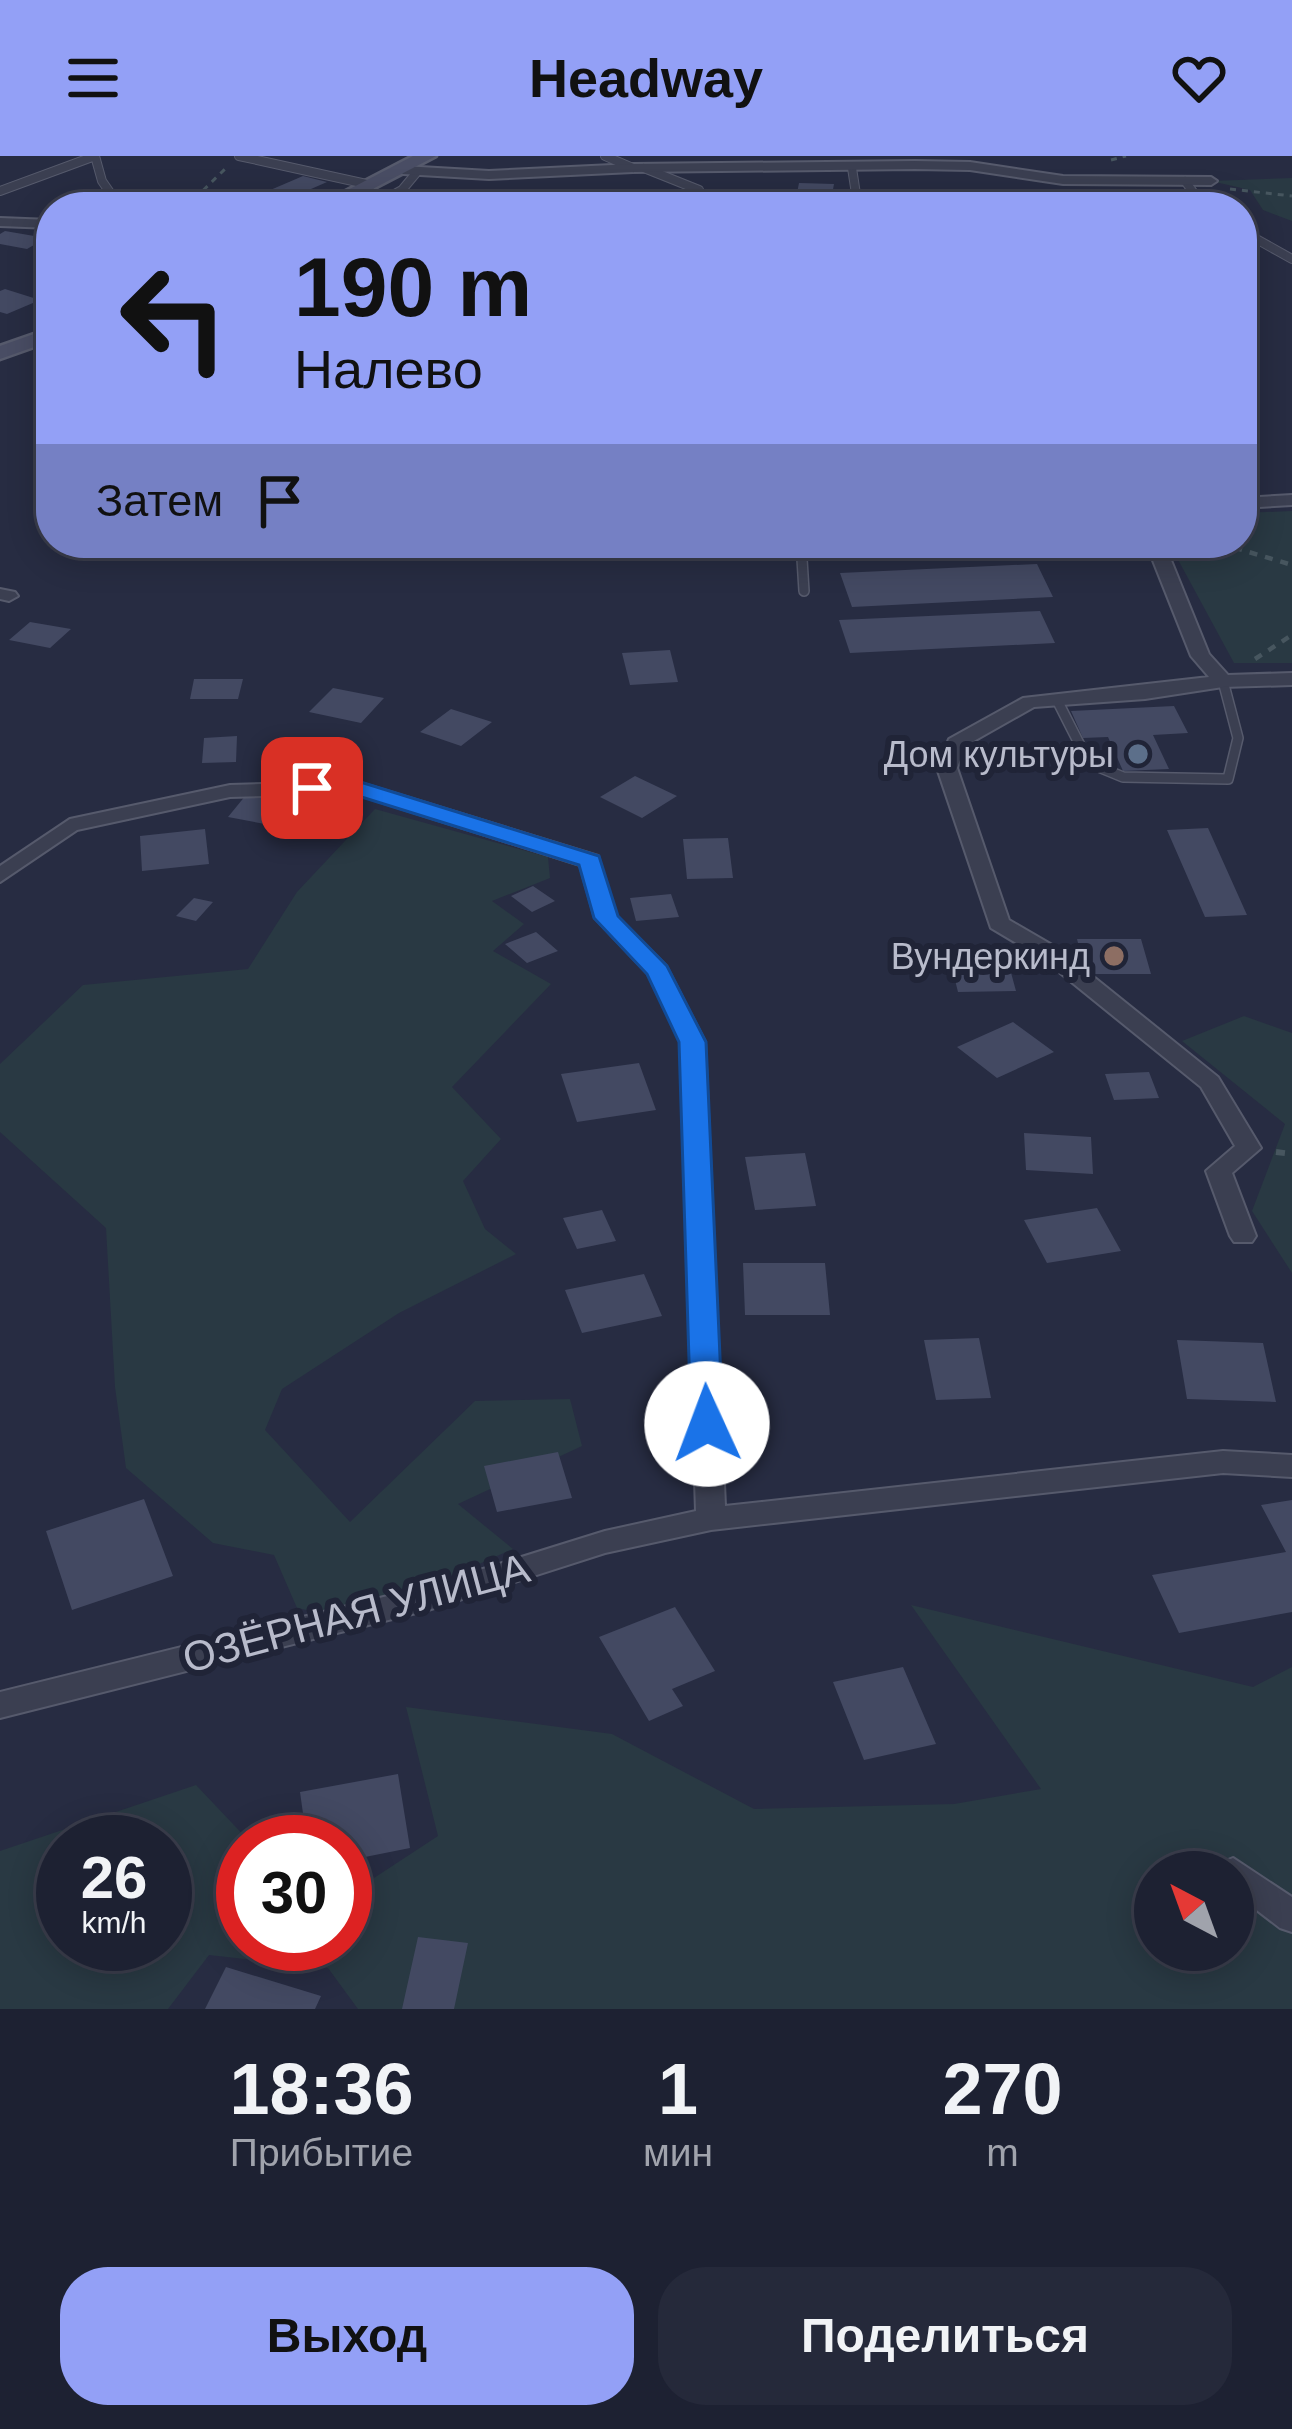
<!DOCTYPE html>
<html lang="ru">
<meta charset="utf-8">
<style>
body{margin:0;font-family:Helvetica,sans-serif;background:#25293a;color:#f1f3f6;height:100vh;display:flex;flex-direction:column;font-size:45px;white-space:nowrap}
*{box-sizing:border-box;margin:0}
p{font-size:39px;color:#a0a3ac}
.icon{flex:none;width:66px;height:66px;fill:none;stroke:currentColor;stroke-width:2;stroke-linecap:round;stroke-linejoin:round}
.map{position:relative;height:1853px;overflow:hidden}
.details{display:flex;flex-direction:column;background:#1d2132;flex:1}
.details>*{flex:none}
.top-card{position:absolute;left:36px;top:36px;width:1221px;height:366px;border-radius:48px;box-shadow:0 6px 30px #0003,0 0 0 3px #3b3e4d;background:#93a0f6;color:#111;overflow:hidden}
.needle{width:78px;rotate:319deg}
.buttons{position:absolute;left:1134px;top:1695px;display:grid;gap:24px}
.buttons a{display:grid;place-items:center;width:120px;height:120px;border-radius:50%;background:#1d2132;box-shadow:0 6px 30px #0003,0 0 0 3px #3b3e4d;font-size:60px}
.speed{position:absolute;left:36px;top:1659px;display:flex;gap:24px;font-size:60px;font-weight:700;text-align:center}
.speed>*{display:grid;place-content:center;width:156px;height:156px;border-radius:50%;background:#1d2132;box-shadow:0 6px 30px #0003,0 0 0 3px #3b3e4d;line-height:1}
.speed small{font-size:30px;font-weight:400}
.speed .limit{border:18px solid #d22;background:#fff;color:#111}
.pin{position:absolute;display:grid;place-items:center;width:102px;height:102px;color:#fff;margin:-51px;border-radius:24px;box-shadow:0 6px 18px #0006}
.me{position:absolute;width:132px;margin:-66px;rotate:358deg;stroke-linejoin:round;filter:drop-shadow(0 0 9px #0008)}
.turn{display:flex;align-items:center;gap:42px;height:252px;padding:0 60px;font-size:54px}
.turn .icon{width:156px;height:156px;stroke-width:2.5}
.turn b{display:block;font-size:84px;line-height:102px}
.then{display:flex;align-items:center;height:114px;padding:0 60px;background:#0003;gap:24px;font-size:45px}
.eta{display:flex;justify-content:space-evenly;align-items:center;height:204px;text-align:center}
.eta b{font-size:72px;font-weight:800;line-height:84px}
.cta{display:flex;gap:24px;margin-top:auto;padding:24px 60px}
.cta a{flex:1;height:138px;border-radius:48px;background:#93a0f6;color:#111;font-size:48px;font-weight:800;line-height:138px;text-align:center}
.cta a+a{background:#25293a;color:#f1f3f6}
header{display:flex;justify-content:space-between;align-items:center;height:156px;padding:0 60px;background:#93a0f6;color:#111;font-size:54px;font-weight:800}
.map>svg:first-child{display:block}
.green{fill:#293943;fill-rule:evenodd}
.building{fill:#434962}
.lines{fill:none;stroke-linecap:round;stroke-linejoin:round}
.lane-far1-casing{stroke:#565a6c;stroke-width:10}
.lane-casing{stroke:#565a6c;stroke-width:12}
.street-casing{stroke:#565a6c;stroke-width:4}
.secondary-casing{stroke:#565a6c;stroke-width:5}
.path-far2{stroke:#47565f;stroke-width:3;stroke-dasharray:6 6;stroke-linecap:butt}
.path-far1{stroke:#47565f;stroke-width:4.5;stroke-dasharray:8 8;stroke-linecap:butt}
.path{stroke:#47565f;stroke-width:6;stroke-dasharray:9 9;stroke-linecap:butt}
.lane-far1{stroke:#3b3f51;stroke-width:8}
.lane{stroke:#3b3f51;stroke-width:9}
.street{fill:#3b3f51;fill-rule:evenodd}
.secondary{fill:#494d64;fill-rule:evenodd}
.route{fill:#1a73e8;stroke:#114b97;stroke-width:3}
.service-dot{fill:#5c6f8a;stroke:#202437;stroke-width:4.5}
.education-dot{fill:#8d6e63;stroke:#202437;stroke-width:4.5}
.labels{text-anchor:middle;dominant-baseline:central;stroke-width:12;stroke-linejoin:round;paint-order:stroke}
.poi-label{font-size:36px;fill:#b8bbcb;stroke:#202437;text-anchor:end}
.near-street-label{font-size:42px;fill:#b8bbcb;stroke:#202437}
</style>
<header><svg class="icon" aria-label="menu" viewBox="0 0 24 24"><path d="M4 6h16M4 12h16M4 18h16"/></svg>Headway<svg class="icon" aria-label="heart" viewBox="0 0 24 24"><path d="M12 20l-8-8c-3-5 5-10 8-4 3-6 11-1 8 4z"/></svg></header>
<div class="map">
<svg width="1292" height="1853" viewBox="0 0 1292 1853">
<rect width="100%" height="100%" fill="#272c42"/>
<path class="green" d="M1292 22V65L1263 54 1250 34 1211 25Z
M1292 355V507H1234L1169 387H1242V357Z
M375 653 548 701 550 722 492 745 524 768 493 795 551 828 452 931 501 983 463 1025 485 1073 516 1098 399 1157 282 1233 265 1274 350 1366 475 1245 570 1243 582 1290 458 1348 513 1393 434 1428 337 1460 297 1452 274 1399 213 1387 126 1312 115 1231 106 1072 0 976V908L83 829 248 813 297 736Z
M1244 860 1292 877V1117L1252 1055 1285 968 1182 885Z
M911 1449 1253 1531 1292 1511V1853H358L328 1812 209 1799 168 1853H0V1695L196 1629 250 1686H243V1788H345V1741L438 1680 406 1551 612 1578 754 1653 954 1648 1041 1633ZM63 1686H165V1788H63ZM1155 1716H1233V1794H1155Z"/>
<path class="building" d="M303 20 327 26 270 51H231Z
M799 27 834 28 832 39 797 37Z
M474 36 478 48 447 49 444 37Z
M639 41H683V51H639Z
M1148 41 1154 51H1108L1102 42Z
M5 75 46 82 27 93 0 88V78Z
M5 133 40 144 7 158 0 156V135Z
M834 387H1026L1030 397 838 402Z
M1037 408 1053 441 852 451 840 417Z
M1040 455 1055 487 850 497 839 464Z
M30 466 71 473 50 492 9 484Z
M670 494 678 526 630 529 622 497Z
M194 523H243L238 543H190Z
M333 532 384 542 361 567 309 556Z
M1174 550 1188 577 1153 579 1169 613 1123 615 1108 581 1083 582 1071 555Z
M451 553 492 566 461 590 420 576Z
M237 580 236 606 202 607 204 582Z
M635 620 677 640 642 662 600 641Z
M246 639 288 646 270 669 228 661Z
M1208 672 1247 759 1205 761 1167 674Z
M205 673 209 708 142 715 140 680Z
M728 682 733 722 687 723 683 683Z
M533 730 555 745 532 756 511 740Z
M671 738 679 761 636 765 630 742Z
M194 742 213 746 196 765 176 760Z
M536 776 558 795 527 807 505 788Z
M1077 783H1141L1151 818H1086Z
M1007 802 1016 835 958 836 950 804Z
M1013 866 1054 896 997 922 957 891Z
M639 907 656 954 577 966 561 918Z
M1149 916 1159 942 1114 944 1105 918Z
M1024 977 1091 981 1093 1018 1026 1014Z
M805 997 816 1050 755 1054 745 1001Z
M1097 1052 1121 1095 1047 1107 1024 1064Z
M602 1054 616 1085 577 1093 563 1062Z
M743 1107H825L830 1159H745Z
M644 1118 662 1160 582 1177 565 1134Z
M979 1182 991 1242 936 1244 924 1184Z
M1177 1184 1263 1187 1276 1246 1187 1243Z
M558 1296 572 1342 497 1356 484 1310Z
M144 1343 173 1420 72 1454 46 1375Z
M1292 1344V1456L1179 1477 1152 1419 1286 1396 1261 1349Z
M675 1451 715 1515 672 1533 683 1550 649 1565 599 1481Z
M903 1511 936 1588 864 1604 833 1526Z
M398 1618 410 1692 345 1705V1686H307L300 1636Z
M418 1781 468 1787 454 1853H402Z
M226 1811 321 1840 315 1853H205Z"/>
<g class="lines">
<g class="lane-far1-casing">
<path id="lane-far1" d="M95 0 102 25 120 51
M239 0 371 29
M605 0 633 12
M644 12 699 34
M852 12 858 51
M1185 25 1204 51
M0 35 95 0
M371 51 402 34 417 16
M1242 75 1292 103"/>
</g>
<g class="lane-casing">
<path id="lane" d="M801 387 804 435
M1057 544 1089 607 1123 621 1228 623 1238 582 1223 525"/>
</g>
<g class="street-casing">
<path id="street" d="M915 5 970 6 1063 20 1211 21 1217 25 1211 29 1063 28 970 14 915 13 633 16 489 23 403 18 397 14 403 10 489 15 633 8Z
M0 62 51 64V72L0 70Z
M1292 339V349L1242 352V342Z
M1146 387H1164L1209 498 1228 519 1292 517V529L1223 531 1145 543 1034 551 965 590 957 612 1009 764 1059 793 1218 921 1261 992 1232 1017 1256 1080 1252 1086H1234L1230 1080 1206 1015 1235 990 1201 931 1043 803 991 772 937 612 949 583 1023 542 1209 521 1191 500Z
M0 433 15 436 18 440 9 445 0 443Z
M354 625 598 700 616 760 666 810 705 886 725 1350 1223 1295 1292 1299V1321L1223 1317 711 1374 605 1397 428 1454 0 1562V1536L428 1430 605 1375 696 1355 681 886 648 818 595 762 580 709 353 637 230 641 77 674 0 726V710L70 663 230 629Z
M1233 1702 1292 1741V1776L1280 1772 1233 1736V1716H1217L1221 1707Z"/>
</g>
<g class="secondary-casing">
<path id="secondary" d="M413 0H436L338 51H315Z
M51 172V185L0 203V190Z"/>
</g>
<path class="path-far2" d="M1111 4 1126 0
M1230 33 1292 40
M186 51 225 13"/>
<path class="path-far1" d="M1219 387 1292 409
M1255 503 1292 479"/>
<path class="path" d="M1276 996 1292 998"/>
<use href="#lane-far1" class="lane-far1"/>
<use href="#lane" class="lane"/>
<use href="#street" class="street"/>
<use href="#secondary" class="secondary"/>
</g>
<path class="route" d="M354 624 599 700 618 760 667 810 706 886 723 1268 718 1276H696L691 1268 679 886 647 818 594 762 579 709 352 638 312 639 301 632 312 625Z"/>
<circle class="service-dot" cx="1138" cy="598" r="12"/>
<circle class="education-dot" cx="1114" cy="800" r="12"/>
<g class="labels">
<g class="poi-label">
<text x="1114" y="598">Дом культуры</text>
<text x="1090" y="800">Вундеркинд</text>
</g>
<g class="near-street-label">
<text transform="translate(356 1457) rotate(-15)">ОЗЁРНАЯ УЛИЦА</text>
</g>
</g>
</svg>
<div class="buttons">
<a><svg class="needle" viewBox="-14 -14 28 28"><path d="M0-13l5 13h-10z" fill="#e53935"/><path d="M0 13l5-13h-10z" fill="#a0a3ac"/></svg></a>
</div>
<div class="speed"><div>26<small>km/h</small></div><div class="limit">30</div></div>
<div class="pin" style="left:312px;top:632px;background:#d93025"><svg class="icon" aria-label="arrive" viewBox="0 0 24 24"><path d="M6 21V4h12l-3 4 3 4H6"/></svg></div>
<svg class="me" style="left:707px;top:1268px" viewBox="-20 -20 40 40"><circle r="19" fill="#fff"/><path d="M0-13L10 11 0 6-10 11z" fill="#1a73e8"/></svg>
<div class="top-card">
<div class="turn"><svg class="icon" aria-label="left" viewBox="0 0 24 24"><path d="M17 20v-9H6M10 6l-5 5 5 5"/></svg><div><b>190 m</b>Налево</div></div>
<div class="then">Затем<svg class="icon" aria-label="arrive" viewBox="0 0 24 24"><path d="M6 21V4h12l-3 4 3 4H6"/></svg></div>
</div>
</div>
<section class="details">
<div class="eta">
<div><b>18:36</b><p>Прибытие</p></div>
<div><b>1</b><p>мин</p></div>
<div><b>270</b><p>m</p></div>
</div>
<div class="cta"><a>Выход</a><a>Поделиться</a></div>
</section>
